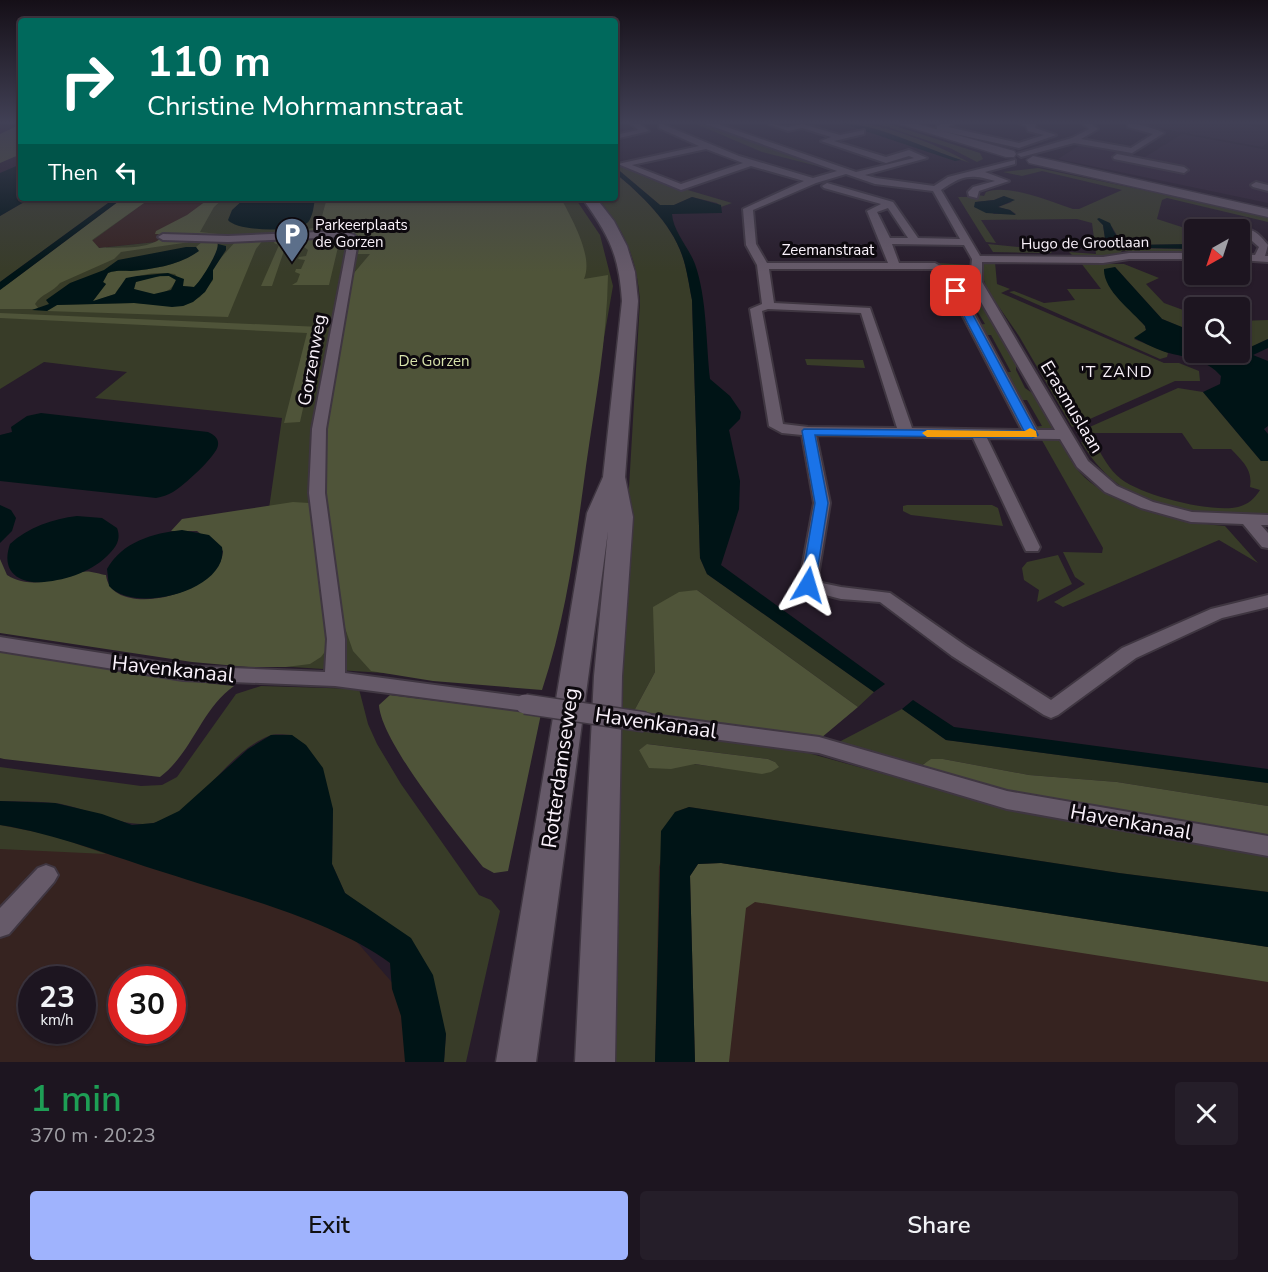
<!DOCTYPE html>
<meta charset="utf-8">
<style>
body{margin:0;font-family:"Nunito Sans",sans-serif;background:#251e29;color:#f1f3f6;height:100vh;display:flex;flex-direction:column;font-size:22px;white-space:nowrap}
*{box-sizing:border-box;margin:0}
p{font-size:20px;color:#a09fa5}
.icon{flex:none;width:33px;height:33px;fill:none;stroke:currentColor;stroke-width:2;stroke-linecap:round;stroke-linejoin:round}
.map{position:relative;height:1062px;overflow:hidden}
.details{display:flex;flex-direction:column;background:#1d1520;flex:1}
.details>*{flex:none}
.guide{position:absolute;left:18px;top:18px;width:600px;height:183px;border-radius:6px;box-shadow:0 2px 4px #0004,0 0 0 2px #3b343e;background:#00695c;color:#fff;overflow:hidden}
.needle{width:39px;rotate:219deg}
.tools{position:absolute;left:1184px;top:219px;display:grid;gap:12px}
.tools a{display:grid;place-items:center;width:66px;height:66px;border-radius:6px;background:#1d1520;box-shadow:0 2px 4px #0004,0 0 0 2px #3b343e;font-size:30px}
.speed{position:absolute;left:18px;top:966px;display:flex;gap:12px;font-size:30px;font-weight:700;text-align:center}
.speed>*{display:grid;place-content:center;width:78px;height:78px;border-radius:50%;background:#1d1520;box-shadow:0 2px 4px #0004,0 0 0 2px #3b343e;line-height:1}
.speed small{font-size:15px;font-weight:400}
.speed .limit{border:9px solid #d22;background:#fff;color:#111}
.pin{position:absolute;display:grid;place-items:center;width:51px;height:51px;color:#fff;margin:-26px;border-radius:12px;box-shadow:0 3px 9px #0006}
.me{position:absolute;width:66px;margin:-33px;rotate:7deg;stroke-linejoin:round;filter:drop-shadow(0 0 4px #0008)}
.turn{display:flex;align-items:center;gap:21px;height:126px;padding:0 30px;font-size:27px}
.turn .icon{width:78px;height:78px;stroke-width:2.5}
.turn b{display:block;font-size:42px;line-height:51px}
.then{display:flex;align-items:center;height:57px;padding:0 30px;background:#0003;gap:12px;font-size:22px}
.round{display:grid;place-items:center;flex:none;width:63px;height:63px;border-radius:6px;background:#251e29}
.summary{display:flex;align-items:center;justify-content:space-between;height:102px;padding:0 30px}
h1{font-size:36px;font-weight:600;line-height:45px;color:#1e9e55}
.button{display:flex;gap:12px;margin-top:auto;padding:12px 30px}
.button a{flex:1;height:69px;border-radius:6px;background:#9fb3fd;color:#111;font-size:24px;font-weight:600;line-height:69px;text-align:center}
.button a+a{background:#251e29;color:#f1f3f6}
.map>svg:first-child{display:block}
.built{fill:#312235}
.industrial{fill:#362320;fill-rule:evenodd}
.green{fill:#383c28;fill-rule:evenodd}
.forest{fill:#4f5439}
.water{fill:#001416;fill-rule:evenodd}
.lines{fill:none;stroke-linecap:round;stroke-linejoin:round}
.street-casing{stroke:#3f3641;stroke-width:4}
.secondary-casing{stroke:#3f3641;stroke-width:3}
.street{fill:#665a69;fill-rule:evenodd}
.secondary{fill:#665a69;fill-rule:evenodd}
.street-bridge-casing{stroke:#3f3641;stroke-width:22;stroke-linecap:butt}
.street-bridge{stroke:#665a69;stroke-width:19}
.route{fill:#1a73e8;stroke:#114b97;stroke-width:1.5}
.slow{fill:#f59e0b}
.labels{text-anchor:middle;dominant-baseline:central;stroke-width:6;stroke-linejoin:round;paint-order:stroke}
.far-poi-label{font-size:15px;fill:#faf2fb;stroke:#0d090e;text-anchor:start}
.far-street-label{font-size:15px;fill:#faf2fb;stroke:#0d090e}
.far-park-label{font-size:15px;fill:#d8e3ac;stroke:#0d090e}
.far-neighbourhood-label{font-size:16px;letter-spacing:1.5px;fill:#faf2fb;stroke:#0d090e}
.street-label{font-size:18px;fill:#faf2fb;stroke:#0d090e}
.near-street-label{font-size:21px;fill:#faf2fb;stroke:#0d090e}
</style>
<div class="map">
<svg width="1268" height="1062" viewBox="0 0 1268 1062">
<rect width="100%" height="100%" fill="#271c2a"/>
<path class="built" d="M1145 123H1241L1268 130V142L1262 147 1142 125Z
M1182 134 1268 150V203L1058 159 1080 145 1145 157Z"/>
<path class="industrial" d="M151 198H212L156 242 99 248 91 240Z
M647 802 1268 849V1062H638Z
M0 821 323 903 423 1018 414 1062H0ZM32 980H82V1030H32ZM122 980H172V1030H122Z"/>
<path class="green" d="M694 123 701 124 828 166 833 170 762 152Z
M851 123C884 123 941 146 970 163Z
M875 123H886L980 153 983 159 977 162 950 148Z
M615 161 664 183 732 203 721 207 717 203 692 197 674 205H660L615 167Z
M1038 168 1268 216V222L1167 198 1162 200 1157 219 1194 231V244L1134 245 1120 240 1112 227 1099 221 1103 225 1106 245 1117 248 1194 249V252L1121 251 1123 254 1102 258H1075L1069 252 1096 254 1092 223 1077 219 981 220 996 243 986 242 958 197H978L977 195 984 196 986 192C1008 183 1050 202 1073 209H1079L1122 190 1042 171 1022 176 1003 172ZM1004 196 1012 202 998 207 1010 210 1016 214H994L976 202 994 200Z
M615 173C641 194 671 223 682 255 687 269 689 285 692 300L700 558 707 574 874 692 858 707 697 590 654 607 655 672 634 711 616 708 640 301C637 260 625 229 597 198H615Z
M31 198H115L0 282V216Z
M151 198 92 241 99 248 156 242 212 198H575L600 235 613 286 563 573 539 683 229 663 259 578 282 418 95 398 127 372 44 362 0 389V289Z
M988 244 1048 250 1052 253 993 252Z
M995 262 997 284 1010 289 1001 293 1164 363H1179L1199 371 1200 381H1175L1072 427 1019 336 988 291 983 278 984 263Z
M936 263 971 265 973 288 948 286Z
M1081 263 1124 264 1159 278 1146 284 1164 303 1194 314V332L1162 319 1115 267 1113 292 1145 326 1146 330 1134 339 1168 353 1167 357 1160 359 1009 292 1014 291 1044 303 1075 300 1067 289H1101Z
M975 294 1016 361V370L1025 388 1035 395 1053 427 1052 430 1039 431 1032 427 1042 426 1027 400H1018L1002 372H1011L991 335H983L977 325 985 324 971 301H964L962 295Z
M1268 320V339L1242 351 1239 350V321Z
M805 359 863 360 865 368 807 365Z
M1178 388 1203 392 1261 461H1268V517C1193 516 1124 514 1081 442H1094C1102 455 1109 470 1121 479 1143 496 1212 513 1238 507 1249 504 1254 499 1260 490L1250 487C1253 469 1242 461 1231 449H1193L1182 433H1076Z
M1039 435 1058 437C1067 453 1075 471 1090 482 1128 511 1178 522 1225 526L1258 563 1219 540 1063 607 1054 602 1085 584 1075 577 1063 552 1102 553 1103 548Z
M907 505H992L998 508 1003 526 911 515 903 511V506Z
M1058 555 1072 584 1037 602 1039 590 1024 580 1022 568 1027 562Z
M261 686 359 689 368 724 377 744 401 784 479 895 491 900 500 911 466 1062H444L446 1034 373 914 345 893 332 864 333 809 292 735C285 735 275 733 269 736 226 752 199 813 153 823 125 829 85 807 55 803 37 801 18 802 0 801V767L141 786 162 785 177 777 236 694Z
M902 709 946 740 1268 783V806L1117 782 1029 775 943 759 925 763 921 766 839 742Z
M619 724 801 751 1021 812 1268 854V892L1119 873 689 807 675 812 659 867 655 1062H605ZM648 744 768 759 775 762 723 768 694 764 639 750Z
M0 825 51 835 106 854 0 849Z"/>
<path class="forest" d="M21 124V154L0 163V134Z
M123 198H151L92 240 99 248C117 247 145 250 160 239L197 241 121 252 114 259 60 283C53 292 41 294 35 304L39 309H0V290Z
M210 198H224L214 207 200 232 236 236 155 234 156 231 187 215Z
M327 198H561C571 218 594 256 584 279L608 275C607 339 595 403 586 466 576 541 566 618 542 690L433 681 371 671 353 651 345 628 322 503 323 446 348 295 354 273 370 254H358L360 241 358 235 346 232 266 236 319 227Z
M333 237 338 239 339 243 329 285H292L297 282 300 274 295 272 296 269H301L305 260 298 259 299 257 306 256 308 250 304 247 306 238Z
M292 238 286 245 272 286H261L279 245 274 243 276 239Z
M263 240 256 249 228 317 47 311 57 305 134 303 183 306 200 297 213 280V270L219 260 236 241Z
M203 241H217L218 253C209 264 203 280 194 287L183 286 175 274C155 271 126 274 115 294L92 302 106 284 103 282 108 273C116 270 123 271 131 271 154 269 180 265 198 251L196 247Z
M169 276 176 280C170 297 148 297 134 289L135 282 152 277Z
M0 313 321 327 300 422 284 423 307 333 0 318Z
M293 502 309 503 327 649 321 657 310 664 286 667H248L192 662 0 633V559L7 575C33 591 57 577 82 572 89 570 99 574 106 575 111 621 221 595 223 551L197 531H171L182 519Z
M697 590 858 707 821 738 634 711 655 672 653 607 679 592Z
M0 652 177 680 234 686C202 708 192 753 160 777L4 759 0 758Z
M390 695 541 714 508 871 494 873 483 867C457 834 381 742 379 705Z
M647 744 768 759 775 762 779 767 771 772 762 774 695 764 671 769 649 768 639 750Z
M931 759H943L1029 775 1117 782 1268 806V836L1012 791 921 766Z
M721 863 1268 947V982L755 902 746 908 729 1062H695L690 876 698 864Z"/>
<path class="water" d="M841 123C874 123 927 149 961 160L955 161Z
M21 164V198H31L0 216V173Z
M615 167 660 205H674L692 197 721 205 722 213 672 214C673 231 689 248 695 264 707 298 706 343 710 379L730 396 741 412 740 419 729 430 740 481 739 509 721 565 885 684 874 692 707 574 700 558 692 300C689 285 687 269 682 255 671 223 641 194 615 173Z
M1004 196 1015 200 998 207 1010 210 1016 215 986 213 974 207 975 202 994 200Z
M115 198H123L0 290V282Z
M245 198H315C314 205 313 215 309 221 301 233 237 232 228 220L232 210Z
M1099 218 1110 223C1116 237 1119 241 1134 245L1194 244V249L1111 247 1106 245 1103 225 1097 219Z
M218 244 226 246V250L213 270V279L205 292 193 302 183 306 172 307 134 303 57 305 47 311 32 310 49 304 46 300 70 283 104 270 118 260 186 247H196L199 251C180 265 154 269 131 271 123 271 116 270 108 273L103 282 106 284 93 301 115 294 126 278 137 276 168 273 184 279 183 286 194 287C201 281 218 253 218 244ZM160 276H169L176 280 171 290 154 294 134 289 136 282Z
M1115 267 1162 319 1194 332V352H1239V350L1242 351 1268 339V348L1253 355 1268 361V426L1264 429 1268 434V461H1261L1203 392 1220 384 1221 376C1207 360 1188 358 1169 353 1157 350 1145 343 1134 338L1146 330 1145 326C1132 311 1103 290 1104 269Z
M41 413 208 432C214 435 219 438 218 445 218 455 182 487 173 492 168 495 162 497 156 498L0 481V435L12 432 11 427 27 416Z
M0 505 11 510 16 518 12 531 0 543Z
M77 516 102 518 117 528C121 538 117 546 110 553 94 571 67 580 44 582 20 584 0 573 10 544 28 527 53 519 77 516Z
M182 530 209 535 222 547C230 590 135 615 109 586L107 569C122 542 153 533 182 530Z
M913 700 954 727 1268 769V783L946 740 902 709Z
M271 735H292L306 745 323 768 333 809 332 864 345 893 411 938 433 975 446 1034 444 1062H405L401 1016 392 989 390 963C332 920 236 896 166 873 111 856 57 834 0 825V801L55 803 102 814 132 825 154 823 179 811 248 749Z
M689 807 1119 873 1268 892V947L721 863 698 864 690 876 695 1062H655L661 831 675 812Z"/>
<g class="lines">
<g class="street-casing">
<path id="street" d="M630 123H639L649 131 615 139V135L638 130Z
M703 123H715L856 172 914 158 909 156 886 163 821 141 831 137 802 128 788 131 766 123 788 127 802 124 840 135 864 130V134L834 141 886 157 909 150 927 158 865 175 876 178 934 186 948 177 1015 160V164L985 172 1009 181 979 191 977 198 969 196 968 192 973 187 995 181C970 174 963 175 941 190L980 256 1103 257 1129 253H1194V259H1129L1103 263 982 262V282L1088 461 1117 486 1153 502 1192 512 1268 515V525H1261L1268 533V548L1262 547 1243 524 1191 522 1141 508 1105 492 1077 467 1060 439 987 438 1040 547 1038 551H1026L1024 547 973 438 816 435 830 503 817 582 841 587 890 593 966 646 1051 700 1122 648 1211 609 1268 595V607L1222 618 1136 658 1058 715 1051 718 1044 715 952 656 880 602 841 599 802 589 799 585 814 503 802 435 782 433 769 426 750 309 762 304 757 265 746 245 743 209 804 181 751 166 681 190 618 164 699 146 659 128V124H662L739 156 813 178 837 171ZM706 149 743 163 681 184 632 165ZM846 174 875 184 933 191 960 239 918 238 893 202 827 183 822 186 824 188 881 204 867 211 888 263H767L756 244 753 210 816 183ZM888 208 908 238H890L877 212ZM892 244 964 245 972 259 970 282 974 288H956L950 291 1022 430 912 428 870 308 774 303 769 269H935L940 266 935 263H899ZM964 295H977L1055 430H1037ZM768 309 861 313 897 428 808 427 783 424 762 311Z
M944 123H955L948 127 1019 143 1044 135 1028 131 1026 126 1019 123 1036 124 1035 128 1056 135 1019 148 937 130V126Z
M1082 123H1091L1098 129 1081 139 1131 148 1153 134 1128 127V123C1135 123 1157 129 1164 133L1132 153 1074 143 1021 157 1017 154 1072 138 1089 129Z
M1117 154 1184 167 1188 170 1184 173 1114 159 1113 157Z
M1256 182 1268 185V191L1253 187 1251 185Z
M1244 230C1255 228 1261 237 1268 245L1265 256H1268V262L1239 260V254L1255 255 1259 247 1244 234Z
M342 231 354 235 358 241 326 429 325 493 345 639V673L525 697 532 699 535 704 532 709 525 711 335 686 183 680 0 651V637L183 666 325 672 327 639 309 493 312 429 348 241 341 237 228 242 163 240 158 237 163 234 228 236Z
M645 714 819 737 1007 791 1268 836V856L1007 809 819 753 645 730 638 727 635 722 638 717Z
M46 865 54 868 58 875 54 882 9 934 0 937V908L38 868Z"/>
</g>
<g class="secondary-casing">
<path id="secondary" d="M896 123H914L1014 151 1016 154 1014 157H1006Z
M1033 156 1268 209V217L1029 163 1027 160Z
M582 198H596L614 221 627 246 635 272 638 301 625 477 633 517 622 676 615 1062H575L594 676 608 531 536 1062H496L583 536 587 513 603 477 622 301C619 255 609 235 582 198Z"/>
</g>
<use href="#street" class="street"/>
<use href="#secondary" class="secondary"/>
<g class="street-bridge-casing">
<path id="street-bridge" d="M525 704 645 722"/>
</g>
<use href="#street-bridge" class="street-bridge"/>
</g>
<linearGradient id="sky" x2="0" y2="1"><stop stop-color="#150f17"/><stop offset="0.45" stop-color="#414055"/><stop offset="1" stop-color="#414055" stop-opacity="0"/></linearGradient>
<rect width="1268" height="272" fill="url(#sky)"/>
<path class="route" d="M956 288 960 291 1038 435 1032 438 815 435 828 503 815 585 808 589 803 588 801 585 815 503 802 431 804 429 1024 431 951 291Z"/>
<path class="slow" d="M1030 428 1036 431 1037 437H927L922 433 927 430 1025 431Z"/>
<defs>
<g id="parking-pin" transform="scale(1.725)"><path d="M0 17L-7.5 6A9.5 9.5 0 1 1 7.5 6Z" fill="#5c6f8a" stroke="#0d090e"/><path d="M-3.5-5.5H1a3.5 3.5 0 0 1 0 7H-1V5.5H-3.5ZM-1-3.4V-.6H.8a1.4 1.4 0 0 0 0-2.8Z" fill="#fff"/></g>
</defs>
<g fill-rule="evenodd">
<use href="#parking-pin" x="292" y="234"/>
</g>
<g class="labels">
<g class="far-poi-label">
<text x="315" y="225">Parkeerplaats<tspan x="315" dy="17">de Gorzen</tspan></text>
</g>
<g class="far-street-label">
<text transform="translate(1085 243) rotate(-1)">Hugo de Grootlaan</text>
<text x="828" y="250">Zeemanstraat</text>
</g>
<g class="far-park-label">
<text x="434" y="361">De Gorzen</text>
</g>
<g class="far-neighbourhood-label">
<text x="1117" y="372">'T ZAND</text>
</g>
<g class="street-label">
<text transform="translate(312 360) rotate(-80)">Gorzenweg</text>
<text transform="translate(1072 407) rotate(59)">Erasmuslaan</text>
</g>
<g class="near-street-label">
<text transform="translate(173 669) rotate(6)">Havenkanaal</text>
<text transform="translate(656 723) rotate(8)">Havenkanaal</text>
<text transform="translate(560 768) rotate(-82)">Rotterdamseweg</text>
<text transform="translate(1131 822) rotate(10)">Havenkanaal</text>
</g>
</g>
</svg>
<div class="tools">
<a><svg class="needle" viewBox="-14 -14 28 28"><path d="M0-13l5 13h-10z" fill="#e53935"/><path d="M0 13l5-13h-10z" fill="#a09fa5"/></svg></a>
<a><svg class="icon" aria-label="search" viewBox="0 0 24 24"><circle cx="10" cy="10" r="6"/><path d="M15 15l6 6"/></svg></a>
</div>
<div class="speed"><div>23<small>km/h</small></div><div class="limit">30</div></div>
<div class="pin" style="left:956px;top:291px;background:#d93025"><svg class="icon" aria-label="arrive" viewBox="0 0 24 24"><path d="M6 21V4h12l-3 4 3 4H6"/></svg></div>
<svg class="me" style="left:808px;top:585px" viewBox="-20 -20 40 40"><path d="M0-17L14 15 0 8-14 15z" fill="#1a73e8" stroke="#fff" stroke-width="4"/></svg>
<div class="guide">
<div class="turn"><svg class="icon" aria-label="right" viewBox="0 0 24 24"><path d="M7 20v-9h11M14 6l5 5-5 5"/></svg><div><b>110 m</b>Christine Mohrmannstraat</div></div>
<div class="then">Then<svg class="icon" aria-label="left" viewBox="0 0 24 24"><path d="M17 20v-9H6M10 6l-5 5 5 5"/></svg></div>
</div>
</div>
<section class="details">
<div class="summary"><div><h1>1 min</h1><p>370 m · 20:23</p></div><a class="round"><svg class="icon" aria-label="close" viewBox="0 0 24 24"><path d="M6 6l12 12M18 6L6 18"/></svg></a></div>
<div class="button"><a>Exit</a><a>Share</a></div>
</section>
